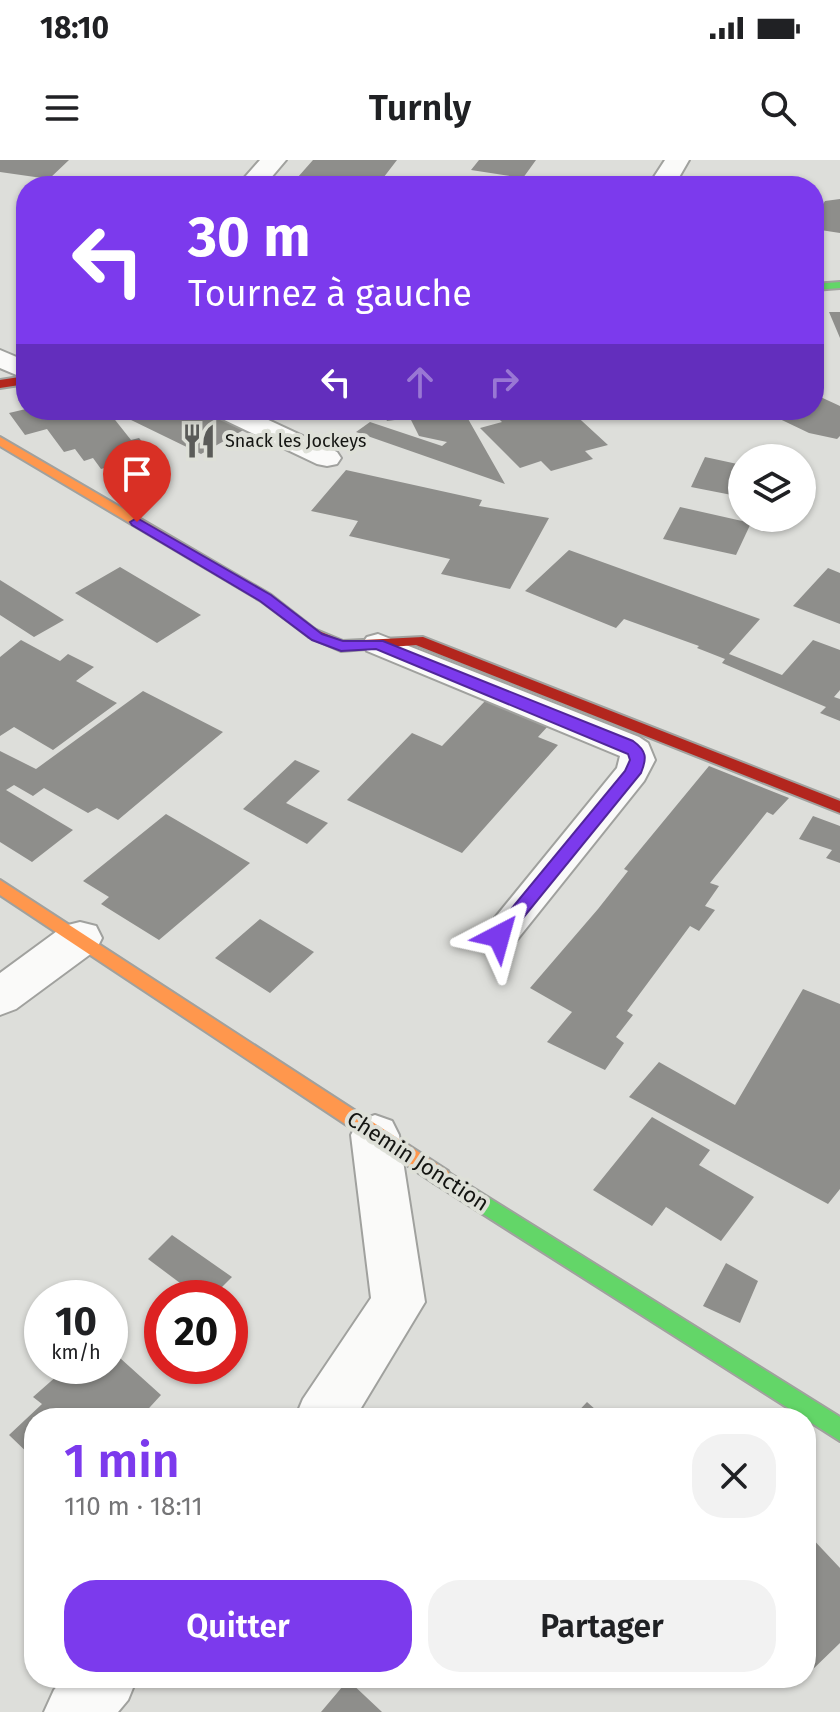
<!DOCTYPE html>
<html lang="fr">
<meta charset="utf-8">
<style>
body{margin:0;font-family:"Fira Sans",sans-serif;background:#f2f2f2;color:#202124;height:100vh;display:flex;flex-direction:column;font-size:30px;white-space:nowrap}
*{box-sizing:border-box;margin:0}
p{font-size:26px;color:#757577}
.icon{flex:none;width:44px;height:44px;fill:none;stroke:currentColor;stroke-width:2;stroke-linecap:round;stroke-linejoin:round}
.map{position:relative;flex:1;overflow:hidden}
.sheet{position:absolute;left:24px;top:1248px;width:792px;height:280px;display:flex;flex-direction:column;background:#fff;border-radius:32px;box-shadow:0 2px 6px #0004}
.sheet>*{flex:none}
.banner{position:absolute;left:16px;top:16px;width:808px;height:244px;border-radius:32px;box-shadow:0 2px 6px #0004;background:#7c3aed;color:#fff;overflow:hidden}
.buttons{position:absolute;left:728px;top:284px;display:grid;gap:16px}
.buttons a{display:grid;place-items:center;width:88px;height:88px;border-radius:50%;background:#fff;box-shadow:0 2px 6px #0004;font-size:40px}
.speed{position:absolute;left:24px;top:1120px;display:flex;gap:16px;font-size:40px;font-weight:700;text-align:center}
.speed>*{display:grid;place-content:center;width:104px;height:104px;border-radius:50%;background:#fff;box-shadow:0 2px 6px #0004;line-height:1}
.speed small{font-size:20px;font-weight:400}
.speed .limit{border:12px solid #d22;background:#fff;color:#111}
.pin{position:absolute;display:grid;place-items:center;width:68px;height:68px;color:#fff;margin:-82px -34px;border-radius:50% 50% 50% 0;rotate:-45deg;box-shadow:0 0 8px #0007}
.pin .icon{rotate:45deg}
.me{position:absolute;width:88px;margin:-44px;rotate:39deg;stroke-linejoin:round;filter:drop-shadow(0 0 6px #0008)}
.turn{display:flex;align-items:center;gap:28px;height:168px;padding:0 40px;font-size:36px}
.turn .icon{width:104px;height:104px;stroke-width:2.5}
.turn b{display:block;font-size:56px;line-height:68px}
.lanes{display:flex;align-items:center;height:76px;padding:0 40px;background:#0003;justify-content:center;gap:40px;direction:ltr}
.lanes .off{opacity:.35}
.round{display:grid;place-items:center;flex:none;width:84px;height:84px;border-radius:32px;background:#f2f2f2}
.overview{display:flex;align-items:center;justify-content:space-between;height:136px;padding:0 40px}
h1{font-size:48px;font-weight:600;line-height:60px;color:#7c3aed}
.primary-button{display:flex;gap:16px;margin-top:auto;padding:16px 40px}
.primary-button a{flex:1;height:92px;border-radius:32px;background:#7c3aed;color:#fff;font-size:32px;font-weight:600;line-height:92px;text-align:center}
.primary-button a+a{background:#f2f2f2;color:#202124}
.status{display:flex;justify-content:space-between;align-items:center;height:56px;padding:0 40px;background:#fff;direction:ltr}
.status svg{height:22px;fill:currentColor}
header{display:flex;justify-content:space-between;align-items:center;height:104px;padding:0 40px;background:#fff;font-size:36px;font-weight:600}
.map>svg:first-child{display:block}
.building{fill:#8e8e8b}
.lines{fill:none;stroke-linecap:round;stroke-linejoin:round}
.lane-casing{stroke:#a0a19e;stroke-width:4}
.street-casing{stroke:#a0a19e;stroke-width:4}
.fast-casing{stroke:#a0a19e;stroke-width:4}
.slow-casing{stroke:#a0a19e;stroke-width:4}
.jam-casing{stroke:#a0a19e;stroke-width:4}
.lane{fill:#fafaf9;fill-rule:evenodd}
.street{fill:#fafaf9;fill-rule:evenodd}
.fast{fill:#63d668;fill-rule:evenodd}
.slow{fill:#ff974d;fill-rule:evenodd}
.jam{fill:#b3261e;fill-rule:evenodd}
.route{fill:#7c3aed;stroke:#51269a;stroke-width:2}
.labels{text-anchor:middle;dominant-baseline:central;stroke-width:8;stroke-linejoin:round;paint-order:stroke}
.far-poi-label{font-size:18px;fill:#141512;stroke:#dee0d8;text-anchor:start}
.street-label{font-size:22px;fill:#141512;stroke:#dee0d8}
</style>
<div class="status"><b>18:10</b><svg viewBox="0 0 49 12"><path d="M0 12V9h3v3zM5 12V6h3v6zM10 12V3h3v9zM15 12V0h3v12zM26 1h20v11H26zM47 4h2v5h-2z"/></svg></div>
<header><svg class="icon" aria-label="menu" viewBox="0 0 24 24"><path d="M4 6h16M4 12h16M4 18h16"/></svg>Turnly<svg class="icon" aria-label="search" viewBox="0 0 24 24"><circle cx="10" cy="10" r="6"/><path d="M15 15l6 6"/></svg></header>
<div class="map">
<svg width="840" height="1552" viewBox="0 0 840 1552">
<rect width="100%" height="100%" fill="#dddeda"/>
<path class="building" d="M0 0H69L49 19 0 12Z
M313 0H397L377 26H290Z
M479 0H536L523 18 471 10Z
M840 39V73L814 69V58L825 41Z
M829 152H840V178Z
M814 234 840 246V276L837 279 809 273 761 250H814Z
M26 249 91 250 94 254 108 251 131 280 139 278 153 294 101 309 93 298 84 301 75 289 64 292 47 269 25 275 9 253Z
M146 250H210L247 268 201 294 129 259Z
M300 250H336L338 255 310 257Z
M352 250H463L505 324 356 272 370 262 442 286 447 282 419 276 410 258 387 261 384 255 355 259Z
M515 250H570L608 285 585 291 593 299 551 311 541 301 520 308 480 268 502 262 495 255Z
M705 297 742 305V337L691 327Z
M346 310 482 340 479 346 549 358 510 429 441 414 450 399 349 376 358 361 311 351Z
M680 347 751 363 736 395 663 379Z
M569 390 760 459 729 494 782 515 813 480 840 490V530L834 537 840 539V561L820 553 826 547 722 503 725 499 697 488 699 486 624 459 616 468 525 431Z
M120 407 201 455 157 483 75 433Z
M828 408 840 413V464L793 446Z
M0 420 64 460 34 477 0 455Z
M21 480 60 501 68 494 94 507 76 521 117 543 53 590 14 567 0 576V497Z
M143 531 223 572 118 660 97 648 88 653 44 628 33 636 14 625 6 630 73 670 32 702 0 682V591L36 609Z
M486 540 549 565 538 577 558 585 462 693 347 640 412 573 442 586Z
M295 600 320 611 286 643 328 663 307 684 243 649Z
M709 606 789 638 773 655 767 652 710 723 719 726 705 746 715 750 699 771 690 766 627 851 633 855 616 877 624 883 605 910 547 882 572 852 530 828 598 749 628 711 624 709Z
M166 654 250 703 159 780 101 744 109 737 83 721Z
M813 656 840 666V703L826 698 832 690 799 679Z
M260 759 314 792 270 833 215 798Z
M803 829 840 844V1029L828 1044 629 937 659 902 735 945Z
M652 957 710 990 699 1005 754 1037 721 1081 666 1047 652 1066 593 1030Z
M172 1075 232 1117 211 1138H200L148 1099Z
M726 1103 758 1121 740 1163 703 1146Z
M110 1189 161 1235 140 1258H34V1299L9 1275 42 1244 33 1237 67 1207 74 1214 82 1206H110Z
M587 1242 605 1258H572Z
M808 1374 840 1408V1483L810 1512 806 1507Z
M348 1520 382 1552H321Z"/>
<g class="lines">
<g class="lane-casing">
<path id="lane" d="M0 190 26 201V219L0 208Z
M212 250H247L337 292 341 298 337 304 327 306 317 304 216 256Z
M378 474 639 577 648 583 655 600 644 621 512 786 499 790 486 786 480 776 617 608 620 596 367 491 362 484 367 477Z"/>
</g>
<g class="street-casing">
<path id="street" d="M260 0H286L264 26H237Z
M665 0H689L674 26H648Z
M80 762 96 766 102 778 96 790 16 849 0 855V813L64 766Z
M375 955 392 961 399 975 425 1142 355 1258H295L303 1239 371 1138 351 975 358 961Z
M64 1518H137L128 1540 118 1552H44L54 1530Z"/>
</g>
<g class="fast-casing">
<path id="fast" d="M840 122V128L814 130V124Z
M441 1008 840 1257V1281L434 1023 431 1017 434 1011Z"/>
</g>
<g class="slow-casing">
<path id="slow" d="M0 277 271 435 321 474 319 477H309L261 441 0 286Z
M0 720 448 1011 451 1017 448 1023 441 1026 434 1023 0 735Z"/>
</g>
<g class="jam-casing">
<path id="jam" d="M26 216V224L0 228V220Z
M314 469 343 481 423 477 840 641V653L416 485 341 491 309 477V471Z"/>
</g>
<use href="#lane" class="lane"/>
<use href="#street" class="street"/>
<use href="#fast" class="fast"/>
<use href="#slow" class="slow"/>
<use href="#jam" class="jam"/>
</g>
<path class="route" d="M137 358 271 435 322 474 343 481H383L633 581C647 591 647 598 641 613L505 780H493L490 776 493 771 625 611 630 600 628 594 376 489 341 491 312 480 260 441 132 365 130 362Z"/>
<defs>
<g id="restaurant-bare" transform="scale(2.76)"><path d="M-5-6h1v4h1v-4h1v4h1v-4h1v5L-1.5 .5V6h-2V.5L-5-1ZM5-6V6H3V1.5H1.5Q1.5-4 5-6Z" fill="#5a5b58" stroke="#dee0d8" stroke-width="2.5" paint-order="stroke"/></g>
</defs>
<g fill-rule="evenodd">
<use href="#restaurant-bare" x="199" y="281"/>
</g>
<g class="labels">
<g class="far-poi-label">
<text x="225" y="281">Snack les Jockeys</text>
</g>
<g class="street-label">
<text transform="translate(418 1001) rotate(33)">Chemin Jonction</text>
</g>
</g>
</svg>
<div class="buttons">
<a><svg class="icon" aria-label="layers" viewBox="0 0 24 24"><path d="M12 4l9 5-9 5-9-5zM3 14l9 5 9-5"/></svg></a>
</div>
<div class="speed"><div>10<small>km/h</small></div><div class="limit">20</div></div>
<div class="pin" style="left:137px;top:362px;background:#d93025"><svg class="icon" aria-label="arrive" viewBox="0 0 24 24"><path d="M6 21V4h12l-3 4 3 4H6"/></svg></div>
<svg class="me" style="left:499px;top:776px" viewBox="-20 -20 40 40"><path d="M0-17L14 15 0 8-14 15z" fill="#7c3aed" stroke="#fff" stroke-width="4"/></svg>
<div class="banner">
<div class="turn"><svg class="icon" aria-label="left" viewBox="0 0 24 24"><path d="M17 20v-9H6M10 6l-5 5 5 5"/></svg><div><b>30 m</b>Tournez à gauche</div></div>
<div class="lanes"><svg class="icon" aria-label="left" viewBox="0 0 24 24"><path d="M17 20v-9H6M10 6l-5 5 5 5"/></svg><svg class="icon off" aria-label="ahead" viewBox="0 0 24 24"><path d="M12 20V5M6 11l6-6 6 6"/></svg><svg class="icon off" aria-label="right" viewBox="0 0 24 24"><path d="M7 20v-9h11M14 6l5 5-5 5"/></svg></div>
</div>
<section class="sheet">
<div class="overview"><div><h1>1 min</h1><p>110 m · 18:11</p></div><a class="round"><svg class="icon" aria-label="close" viewBox="0 0 24 24"><path d="M6 6l12 12M18 6L6 18"/></svg></a></div>
<div class="primary-button"><a>Quitter</a><a>Partager</a></div>
</section>
</div>
